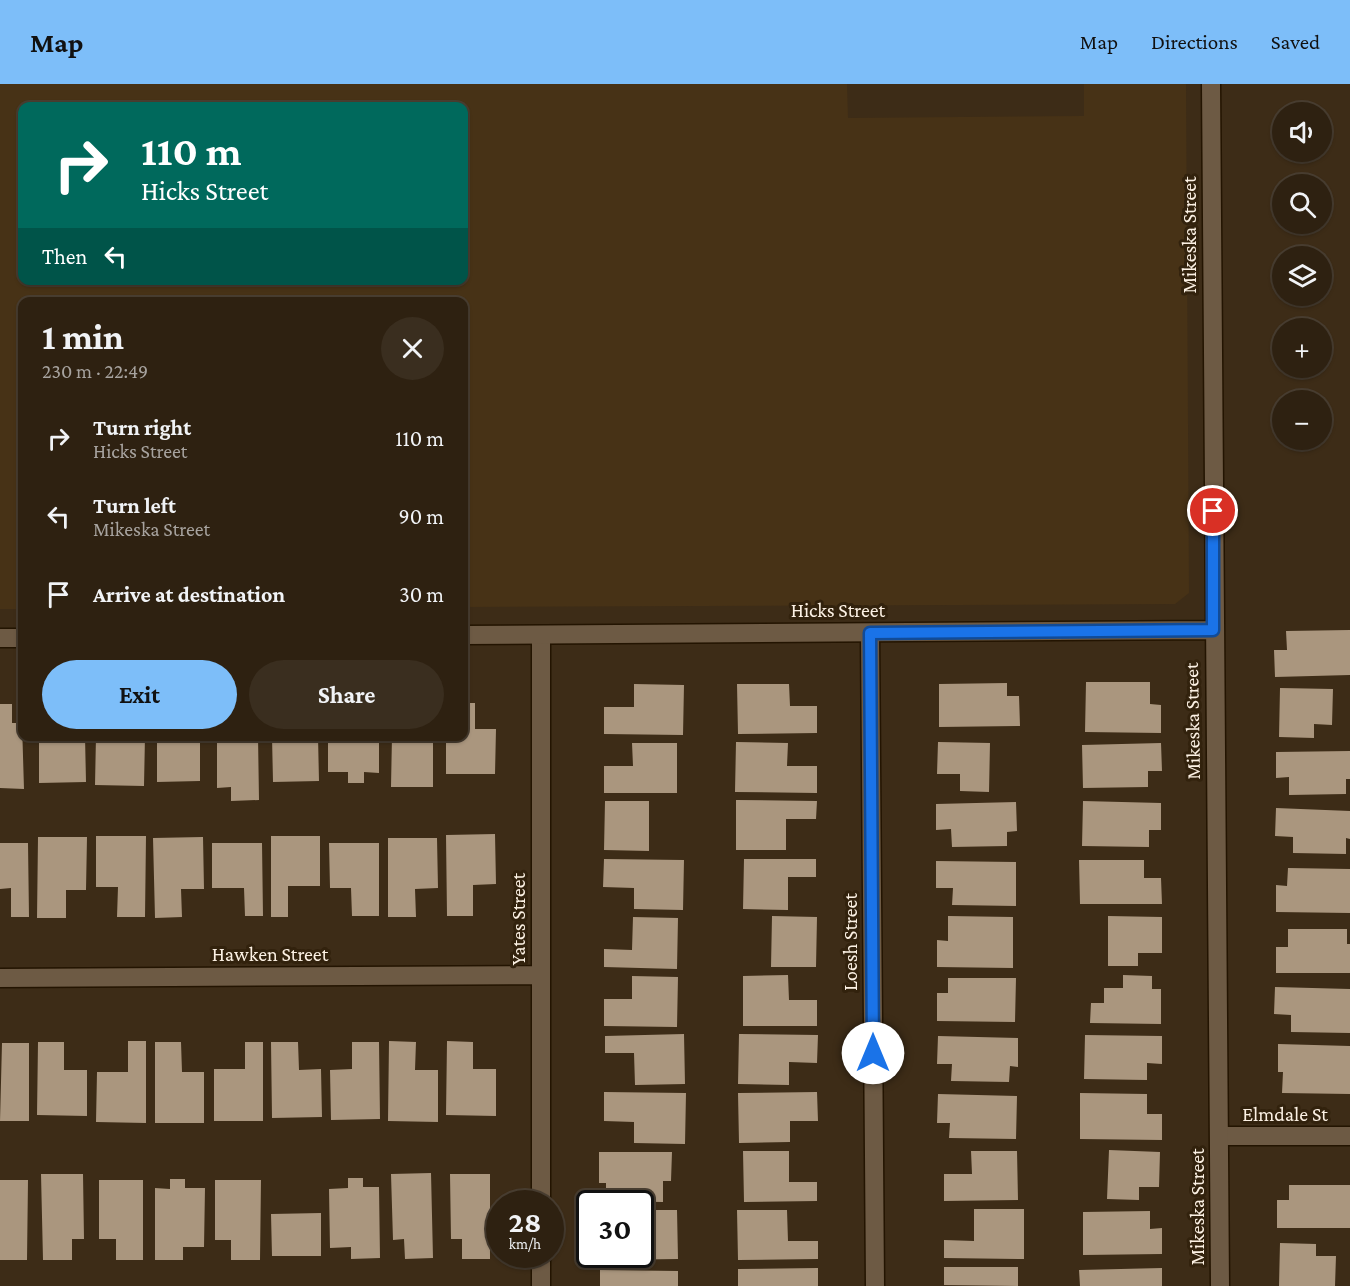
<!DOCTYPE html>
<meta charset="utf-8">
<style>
body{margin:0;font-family:"Crimson Pro",serif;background:#3a2e1f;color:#f1f3f6;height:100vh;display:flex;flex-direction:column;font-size:22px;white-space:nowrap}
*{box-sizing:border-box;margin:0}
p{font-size:20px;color:#a7a39f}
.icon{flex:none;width:33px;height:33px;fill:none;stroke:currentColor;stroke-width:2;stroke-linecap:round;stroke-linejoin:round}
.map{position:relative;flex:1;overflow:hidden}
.drawer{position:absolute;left:18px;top:213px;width:450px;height:444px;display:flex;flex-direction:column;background:#2e2111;border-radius:12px;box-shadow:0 2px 4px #0004,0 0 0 2px #493e31}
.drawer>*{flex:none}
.hud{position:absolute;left:18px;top:18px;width:450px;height:183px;border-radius:12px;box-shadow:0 2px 4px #0004,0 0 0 2px #493e31;background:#00695c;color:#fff;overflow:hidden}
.buttons{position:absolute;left:1272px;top:18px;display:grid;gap:12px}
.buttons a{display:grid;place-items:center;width:60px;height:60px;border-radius:50%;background:#2e2111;box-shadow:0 2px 4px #0004,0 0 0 2px #493e31;font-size:30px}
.speed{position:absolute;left:486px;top:1106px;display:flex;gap:12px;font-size:30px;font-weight:700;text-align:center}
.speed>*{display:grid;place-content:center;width:78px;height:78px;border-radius:50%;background:#2e2111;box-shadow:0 2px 4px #0004,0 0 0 2px #493e31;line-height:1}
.speed small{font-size:15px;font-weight:400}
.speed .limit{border:3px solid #111;border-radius:9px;background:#fff;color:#111}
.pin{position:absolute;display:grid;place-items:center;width:51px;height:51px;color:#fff;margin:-26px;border:3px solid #fff;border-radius:50%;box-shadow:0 2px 6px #0007}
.me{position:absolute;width:66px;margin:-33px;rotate:0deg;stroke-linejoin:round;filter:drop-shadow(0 0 4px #0008)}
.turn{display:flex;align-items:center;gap:21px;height:126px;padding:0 24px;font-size:27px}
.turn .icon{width:78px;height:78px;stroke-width:2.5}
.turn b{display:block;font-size:42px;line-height:51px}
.then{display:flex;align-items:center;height:57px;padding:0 24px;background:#0003;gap:12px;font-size:22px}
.round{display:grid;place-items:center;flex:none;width:63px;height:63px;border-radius:32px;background:#3a2e1f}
.head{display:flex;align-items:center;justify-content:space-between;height:102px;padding:0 24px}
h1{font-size:36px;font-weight:700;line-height:45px}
.primary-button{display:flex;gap:12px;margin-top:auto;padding:12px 24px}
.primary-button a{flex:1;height:69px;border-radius:36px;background:#7dbef9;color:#111;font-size:24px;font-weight:700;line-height:69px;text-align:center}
.primary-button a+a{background:#3a2e1f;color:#f1f3f6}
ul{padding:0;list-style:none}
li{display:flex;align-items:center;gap:18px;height:78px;padding:0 24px}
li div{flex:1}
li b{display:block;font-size:22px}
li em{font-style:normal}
header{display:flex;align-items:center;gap:36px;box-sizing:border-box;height:84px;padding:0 30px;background:#7dbef9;color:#111}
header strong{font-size:28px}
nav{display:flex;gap:33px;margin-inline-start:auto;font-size:21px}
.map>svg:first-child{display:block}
.built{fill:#473216;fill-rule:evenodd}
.building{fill:#aa967e}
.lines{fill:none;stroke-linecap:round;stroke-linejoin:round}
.minor-casing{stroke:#231401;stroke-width:21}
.tertiary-casing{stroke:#231401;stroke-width:21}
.minor{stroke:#6d5a44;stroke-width:18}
.tertiary{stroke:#6d5a44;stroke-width:18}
.route-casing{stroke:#114b97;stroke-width:15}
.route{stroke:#1a73e8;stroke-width:10}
.labels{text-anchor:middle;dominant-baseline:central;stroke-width:6;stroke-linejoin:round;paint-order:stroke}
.street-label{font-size:20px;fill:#fcf1e4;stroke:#32220d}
</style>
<header>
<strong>Map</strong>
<nav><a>Map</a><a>Directions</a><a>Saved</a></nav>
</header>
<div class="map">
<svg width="1350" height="1202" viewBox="0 0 1350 1202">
<rect width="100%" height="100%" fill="#3d2c17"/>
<path class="built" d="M0 0H847L848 34 1084 32V0H1186L1189 509 1175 520 464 523V218H22V525H0ZM22 22H464V196H22Z"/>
<path class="building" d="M1350 546V591L1275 593 1274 566H1287L1286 547Z
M1086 598H1150V620L1161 621V649L1085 648Z
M1007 599V612H1019L1020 642 939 643V600Z
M634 600 684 601 683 651 604 650V623H634Z
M737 600H789L790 622H817V649L738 650Z
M1280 604 1333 605 1332 641 1314 640V654L1279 653Z
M464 619H475V645H496L495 690H446V652H464Z
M0 620H12V639H22L24 705 0 704Z
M39 652H85L86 698 39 699Z
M96 652H145L144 702 95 701Z
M157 652H200V697L157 698Z
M217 652H258L259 716 231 717V703L217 704Z
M272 652H318L319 697 273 698Z
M328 652H379V689L364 688V699H348V688H328Z
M392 652H433V703H391Z
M736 658 788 659 787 682H817V709L735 708Z
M938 658 990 659 989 708 960 707V690H937Z
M632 659H677V709H604V682H633Z
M1161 659 1162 687H1148V703L1083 704 1082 661Z
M1350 667V695H1346V710L1289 711V693L1276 694V668Z
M736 716 817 717 816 735H786V766H736Z
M605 717H649V767L604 766Z
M1083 717 1161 719V746H1149V763L1082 762Z
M1016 718 1017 747 1007 748V762L952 763 951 745 936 746V720Z
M1276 724 1350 727V755L1346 754V770L1293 769V753L1275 752Z
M495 750 496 800 473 801V832H447L446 751Z
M96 752H146L145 833H117L118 803H96Z
M271 752H320V802H288V833H271Z
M38 753H87L86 806H66V834H37Z
M203 753 204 805H181L182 833 155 834 153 754Z
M388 754H437L438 804 415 805 416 833H388Z
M0 759H28L29 833H11V804L0 805Z
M212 759H262L263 832H245L244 804H212Z
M329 759H379V832H352L351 804H330Z
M604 775 684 776 683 826 634 825V804L603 803Z
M744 775H816V793H788V826L743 825Z
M1079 776H1144V794H1161L1162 820H1080Z
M936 777 1016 778V822L952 821 953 804H936Z
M1288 784 1350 785V829L1276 828V801L1287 802Z
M772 832 817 833 816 883H771Z
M948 832 1013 833V884L937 883V856L948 857Z
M1108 832 1162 833V869H1138V882H1108Z
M633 833 678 834 677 885 604 883V865L632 866Z
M1288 845H1347V860H1350V889H1276V863H1288Z
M788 891 789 916H817V942H743V892Z
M1123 891 1152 892V905H1161V940L1090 939 1091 919H1104V904H1123Z
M632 892 678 893 677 943 604 942V915H632Z
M948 894H1016L1015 938 937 937V909H948Z
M1275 903 1350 905V949L1291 948V931L1274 930Z
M684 950 685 1000 635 1001 634 969H605V952Z
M739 950 818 951 817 979 789 978V1001L738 1000Z
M1085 951 1162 952V980L1147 979V996L1084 995Z
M938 952 1018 954V983L1010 982 1009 998 951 997 952 980H937Z
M128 957H146V1039L96 1038 97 988H128Z
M389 957 416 958 415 986H438V1038L388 1037Z
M447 957 473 958V985H496V1032L446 1031Z
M38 958H64V986H87V1032L37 1031Z
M155 958H181L182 988H204V1039H155Z
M245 958H263V1037H214V985H245Z
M271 958H298L299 986 321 985 322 1033 272 1034Z
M352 958H379L380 1035 331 1036 330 986 352 985Z
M2 959H29V1037H0Z
M1278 960 1350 962V1010L1282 1009 1283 988H1278Z
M604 1008 686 1009 685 1060 634 1059V1038L604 1037Z
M817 1008 818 1037H790V1058L739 1059 738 1009Z
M1080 1009 1147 1010V1030H1162V1056L1080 1055Z
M938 1010 1017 1012 1016 1055 949 1054 950 1039H937Z
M1109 1066 1160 1068 1159 1103H1139V1116L1107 1115Z
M743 1067H789V1098H817V1117L744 1118Z
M971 1067H1017L1018 1116 944 1117V1090H972Z
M599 1068H672L671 1097H663V1118L606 1117V1099H599Z
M431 1089 433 1174 405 1175 404 1155 393 1156 391 1090Z
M41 1090H83L84 1155H72V1176H43Z
M450 1090H490V1175H462V1155H451Z
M348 1094H363V1103H379L380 1174 351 1175V1163L330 1164 329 1105 348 1104Z
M170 1095H185V1104H205L204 1163H183V1176H155V1104L170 1105Z
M0 1096H28L27 1176H0Z
M99 1096H143V1176H116V1155H99Z
M215 1096H261L260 1176H231V1156H215Z
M1289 1101H1350V1144H1277V1116H1289Z
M974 1125H1024V1175L944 1174V1156L974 1157Z
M640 1126H677L678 1175 606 1176V1170H640Z
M737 1126H787L788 1157H818V1175L738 1176Z
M1150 1127V1145L1162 1144V1170L1083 1171V1128Z
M321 1129V1172H272L271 1130Z
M1280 1159 1316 1160V1172H1336L1335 1202H1279Z
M944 1183H1018V1202L944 1201Z
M818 1184V1202H738V1185Z
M1162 1184V1202H1080L1079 1186Z
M600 1186 678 1187V1202H600Z"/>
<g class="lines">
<g class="minor-casing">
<path id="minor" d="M870 549 875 1202
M541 551V1119
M0 894 541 891
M1220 1052H1350
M541 1170V1202"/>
</g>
<g class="tertiary-casing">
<path id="tertiary" d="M1211 0 1220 1202
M464 551 1213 546
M0 554H22"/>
</g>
<use href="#minor" class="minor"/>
<use href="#tertiary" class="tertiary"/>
</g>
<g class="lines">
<g class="route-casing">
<path id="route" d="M873 969 870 549 1213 546V427"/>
</g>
<use href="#route" class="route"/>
</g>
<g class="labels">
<g class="street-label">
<text transform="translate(1189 151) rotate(-90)">Mikeska Street</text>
<text x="838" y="526">Hicks Street</text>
<text transform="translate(1192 637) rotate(-91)">Mikeska Street</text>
<text transform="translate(518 835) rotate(-90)">Yates Street</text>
<text transform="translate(850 858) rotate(-90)">Loesh Street</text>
<text x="270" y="870">Hawken Street</text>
<text x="1285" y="1030">Elmdale St</text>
<text transform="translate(1197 1123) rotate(-90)">Mikeska Street</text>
</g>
</g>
</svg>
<div class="buttons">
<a><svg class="icon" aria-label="sound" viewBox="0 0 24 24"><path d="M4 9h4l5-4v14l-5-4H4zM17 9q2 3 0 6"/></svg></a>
<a><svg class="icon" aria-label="search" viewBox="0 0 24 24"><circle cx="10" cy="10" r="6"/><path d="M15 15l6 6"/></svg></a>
<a><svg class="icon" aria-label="layers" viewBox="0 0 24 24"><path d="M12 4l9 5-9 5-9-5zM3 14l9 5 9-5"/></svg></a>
<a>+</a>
<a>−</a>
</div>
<div class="speed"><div>28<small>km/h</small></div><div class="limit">30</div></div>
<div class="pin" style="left:1213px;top:427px;background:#d93025"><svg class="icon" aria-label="arrive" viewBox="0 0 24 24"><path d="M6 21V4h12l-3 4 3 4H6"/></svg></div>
<svg class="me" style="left:873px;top:969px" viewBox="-20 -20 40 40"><circle r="19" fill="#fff"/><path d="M0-13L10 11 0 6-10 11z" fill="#1a73e8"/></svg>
<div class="hud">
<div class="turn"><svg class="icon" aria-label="right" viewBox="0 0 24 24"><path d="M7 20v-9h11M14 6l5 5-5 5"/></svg><div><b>110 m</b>Hicks Street</div></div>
<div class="then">Then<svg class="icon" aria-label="left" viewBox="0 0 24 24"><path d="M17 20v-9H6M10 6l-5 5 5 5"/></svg></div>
</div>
<section class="drawer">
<div class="head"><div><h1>1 min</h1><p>230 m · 22:49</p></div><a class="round"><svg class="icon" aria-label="close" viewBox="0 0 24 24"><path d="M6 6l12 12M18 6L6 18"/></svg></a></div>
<ul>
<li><svg class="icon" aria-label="right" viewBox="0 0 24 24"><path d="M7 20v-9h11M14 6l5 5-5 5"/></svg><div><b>Turn right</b><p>Hicks Street</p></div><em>110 m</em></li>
<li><svg class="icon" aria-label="left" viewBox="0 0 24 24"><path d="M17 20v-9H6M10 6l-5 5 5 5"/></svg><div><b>Turn left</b><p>Mikeska Street</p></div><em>90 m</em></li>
<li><svg class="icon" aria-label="arrive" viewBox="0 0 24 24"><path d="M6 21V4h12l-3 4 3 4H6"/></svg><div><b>Arrive at destination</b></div><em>30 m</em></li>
</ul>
<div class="primary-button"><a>Exit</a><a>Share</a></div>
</section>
</div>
